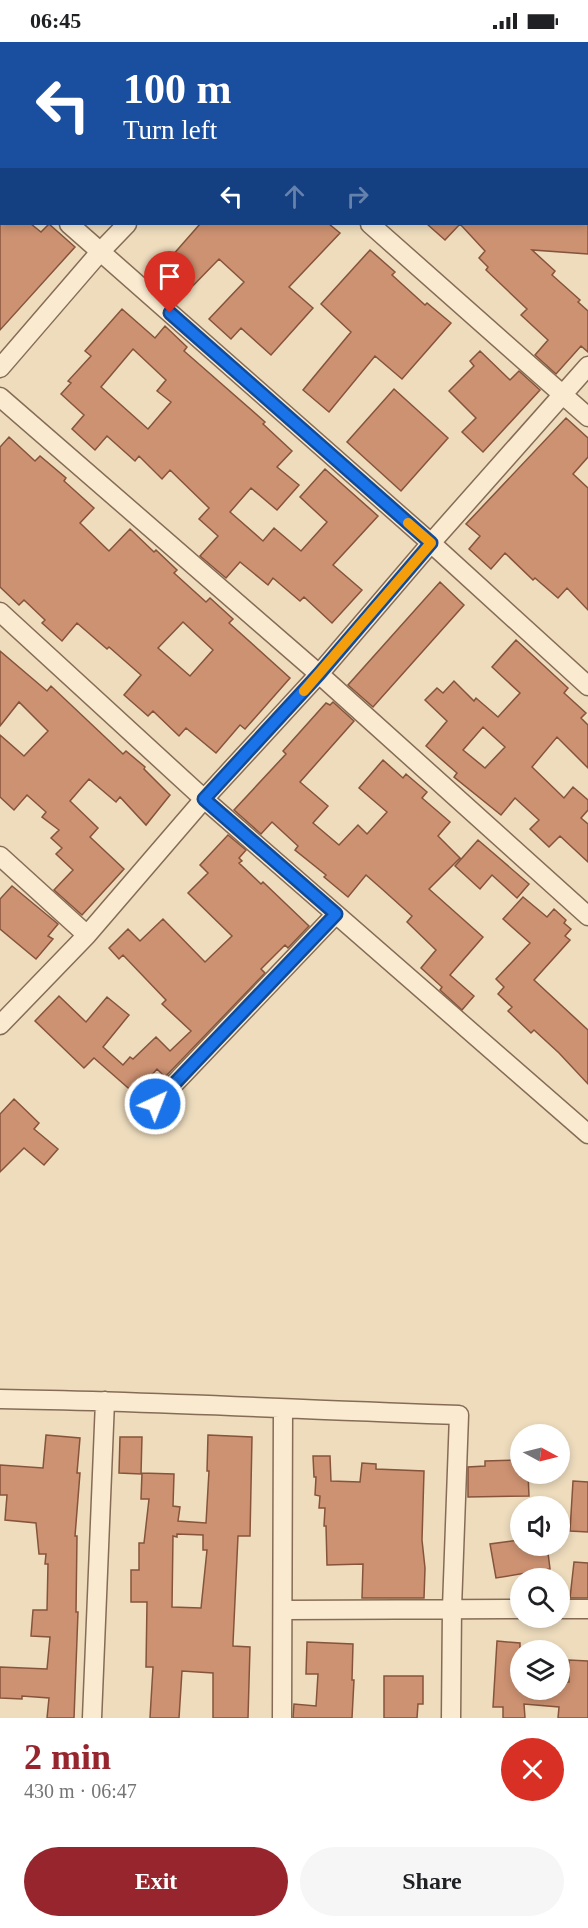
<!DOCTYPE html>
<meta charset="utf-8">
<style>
body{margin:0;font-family:"Times New Roman",serif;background:#f6f6f6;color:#202124;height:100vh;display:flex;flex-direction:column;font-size:22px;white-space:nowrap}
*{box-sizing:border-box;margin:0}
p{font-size:20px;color:#757577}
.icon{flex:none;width:33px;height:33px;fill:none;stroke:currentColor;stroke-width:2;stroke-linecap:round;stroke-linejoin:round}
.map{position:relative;height:1676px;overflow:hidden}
.side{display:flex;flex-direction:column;background:#fff;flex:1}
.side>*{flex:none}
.banner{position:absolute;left:0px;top:0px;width:588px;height:183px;box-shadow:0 3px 9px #0003;background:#1a4fa0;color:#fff;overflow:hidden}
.needle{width:39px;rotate:97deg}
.fabs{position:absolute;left:510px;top:1382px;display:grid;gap:12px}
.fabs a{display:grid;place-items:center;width:60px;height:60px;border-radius:50%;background:#fff;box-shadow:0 3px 9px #0003;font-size:30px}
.pin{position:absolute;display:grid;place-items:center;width:51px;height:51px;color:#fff;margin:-62px -26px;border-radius:50% 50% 50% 0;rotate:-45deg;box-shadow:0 0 6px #0007}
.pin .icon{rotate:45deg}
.me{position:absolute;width:66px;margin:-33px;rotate:43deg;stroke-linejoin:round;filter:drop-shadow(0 0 4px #0008)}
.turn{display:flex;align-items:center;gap:21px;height:126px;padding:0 24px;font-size:27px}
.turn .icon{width:78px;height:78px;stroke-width:2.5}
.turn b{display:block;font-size:42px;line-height:51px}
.lanes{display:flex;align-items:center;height:57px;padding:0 24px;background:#0003;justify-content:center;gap:30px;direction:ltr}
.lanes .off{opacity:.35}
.round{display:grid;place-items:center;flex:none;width:63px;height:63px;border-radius:32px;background:#f6f6f6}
.headline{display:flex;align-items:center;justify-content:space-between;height:102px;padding:0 24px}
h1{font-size:36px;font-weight:600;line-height:45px;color:#96252d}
.action{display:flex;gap:12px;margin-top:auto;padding:12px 24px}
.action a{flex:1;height:69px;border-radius:36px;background:#96252d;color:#fff;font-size:24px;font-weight:600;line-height:69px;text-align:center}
.action a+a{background:#f6f6f6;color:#202124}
.status{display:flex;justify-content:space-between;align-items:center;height:42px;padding:0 30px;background:#fff;direction:ltr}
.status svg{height:16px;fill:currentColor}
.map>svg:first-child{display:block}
.building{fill:#cd9272;stroke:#86543b;stroke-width:1.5;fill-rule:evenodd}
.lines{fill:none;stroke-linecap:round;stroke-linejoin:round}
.street-casing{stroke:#866c56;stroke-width:21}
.secondary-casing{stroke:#684e39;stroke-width:28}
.street{stroke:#f9ead0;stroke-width:18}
.secondary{stroke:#f9ead0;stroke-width:26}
.route-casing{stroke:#114b97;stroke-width:15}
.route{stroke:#1a73e8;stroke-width:10}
.slow{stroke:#f59e0b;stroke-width:10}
</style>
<div class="status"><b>06:45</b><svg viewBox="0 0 49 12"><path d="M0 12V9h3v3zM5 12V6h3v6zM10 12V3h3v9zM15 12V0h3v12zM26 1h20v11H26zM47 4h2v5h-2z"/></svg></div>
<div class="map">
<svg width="588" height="1676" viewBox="0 0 588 1676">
<rect width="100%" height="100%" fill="#eedcbd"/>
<path class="building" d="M0 182H31L41 190 49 182 75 205 0 288Z
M200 182H329L340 191 289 245 313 266 271 313 241 286 231 297 209 277 244 240 219 217 183 254 154 228 168 212 171 215Z
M427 182H588V212L532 208 555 229 552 233 580 258 578 260 588 269V310L581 304 556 332 535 313 548 298 521 273 527 267 486 228 488 225 479 216 485 209 460 182 445 198Z
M370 208 395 230 392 233 425 263 427 261 451 281 402 337 375 314 329 370 303 348 351 290 321 262Z
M122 267 155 296 165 284 187 305 184 309 265 380 263 382 292 409 277 425 299 443 277 468 251 446 230 470 263 499 274 486 301 509 327 480 300 455 325 427 378 474 333 523 362 548 332 581 304 555 300 559 273 536 268 543 240 520 226 536 200 514 218 494 199 477 209 466 170 428 162 437 139 414 135 419 107 394 95 408 72 387 84 373 61 352 71 341 68 339 91 314 85 309ZM133 307 166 338 157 349 171 360 148 387 101 345Z
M480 309 510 338 519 329 540 348 483 410 462 390 476 376 449 349 474 324 470 319Z
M394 347 448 396 401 449 347 400Z
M566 376 588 396V415L573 432 588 446V568L567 546 558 556 535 536 533 538 505 511 491 527 469 507 480 494 466 482Z
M9 395 35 419 40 414 66 436 64 439 94 466 80 481 109 509 130 487 154 510 156 508 177 528 174 531 206 560 210 556 233 577 229 581 290 636 245 687 240 683 216 711 186 686 179 694 153 669 148 674 124 653 141 633 109 605 107 607 77 581 62 599 42 581 45 578 24 558 19 563 0 545V405ZM183 580 213 608 190 634 158 606Z
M440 540 464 563 373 665 348 643Z
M516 598 568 646 564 651 586 671 581 676 588 683V726L557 695 532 725 564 756 573 745 588 758V768L581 776 588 782V820L560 794 549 805 530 787 539 778 515 756 501 773 454 735 457 731 426 704 447 679 425 658 437 646 443 651 454 639 474 659 476 656 498 675 520 651 492 625ZM483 685 505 705 485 726 463 708Z
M0 609 47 649 51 644 123 712 126 709 145 725 144 727 170 753 146 783 120 755 116 760 89 737 70 759 98 786 90 795 124 827 82 873 54 848 73 828 56 812 62 806 51 796 59 788 42 775 46 770 27 753 14 768 0 755V693L24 714 48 689 19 660 0 684Z
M333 660 354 679 300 740 328 764 313 781 339 803 358 783 367 792 387 770 359 746 383 718 403 736 406 732 427 750 422 756 450 780 438 794 460 816 429 847 483 895 450 933 474 954 462 968 440 948 442 945 421 926 436 908 407 880 412 874 382 847 366 833 348 855 324 835 326 833 295 808 298 804 272 780 261 792 234 768 286 712 283 709 326 661 330 663Z
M228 793 246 808 239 816 242 819 239 821 261 842 263 840 309 884 288 906 285 903 261 927 265 931 165 1035 157 1027 135 1052 94 1016 84 1026 35 979 59 954 86 980 107 955 129 973 103 1005 123 1023 130 1015 133 1017 156 995 170 1009 191 989 162 962 166 958 123 913 119 917 109 906 128 887 140 899 163 877 205 920 232 894 188 851 208 831 200 823Z
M478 798 529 842 517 856 492 833 480 847 455 824Z
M12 844 58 882 48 894 53 897 36 917 0 887V857Z
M523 855 547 875 554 867 566 878 564 881 571 887 565 894 570 898 534 938 588 988V1042L559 1011 534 988 531 991 508 969 512 965 498 952 504 945 496 937 530 901 503 877Z
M14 1057 39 1081 34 1087 58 1107 44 1123 24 1106 0 1130V1072Z
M46 1393 80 1396 77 1431H80L75 1494H77L76 1570H78L74 1676H47L49 1656 22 1654V1657L0 1656V1625L47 1627 50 1595 31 1594 33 1568H47L48 1522H45L46 1512H39L36 1481 5 1478 7 1453H0V1423L43 1426Z
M208 1393 252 1395 250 1494H238L233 1601V1604L250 1605 248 1676H213V1631L182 1629 179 1676H150L153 1625H146L147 1560H131V1528H139V1501H144L149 1457H141L142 1431 174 1432 173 1464 180 1465 178 1479 206 1481 209 1429H207ZM177 1492 203 1493V1508H207L201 1566 172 1565 173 1494 177 1495Z
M120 1395H142L141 1432 119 1431Z
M313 1414H330L331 1439 360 1440 362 1421 376 1422V1427L424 1429 422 1498 425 1526 424 1556H362L363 1522 327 1523 326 1484H324L325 1466H319L320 1454 315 1453 316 1435H314Z
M520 1418V1431H528L529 1454 468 1455V1425L485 1424V1419Z
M573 1439 588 1440V1490L570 1489Z
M520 1498V1503H547L550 1527 496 1536 490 1502Z
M574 1520 588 1521V1556H570Z
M497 1599 520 1601V1647H560V1640H569V1618L588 1619V1676H558L559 1665 524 1662 525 1676H503V1665H493Z
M307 1600 353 1602 352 1638H354L352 1676H293L294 1662 316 1664 318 1632H306Z
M384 1634H423V1662H418L417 1676H384Z"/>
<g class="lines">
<g class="street-casing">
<path id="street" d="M266 2 267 0
M0 120 2 122
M69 182 431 501 588 644
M370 182 588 375
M0 326 100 210 127 182
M0 355 319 632 588 874
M0 570 204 757 588 1092
M0 814 87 893
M0 983 87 893 204 757 319 632 431 501 588 324
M155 1062 336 872
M0 1357C153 1359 306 1368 459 1373L452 1566 451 1676
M560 1567H588
M284 1568 520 1567
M92 1676 105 1359
M282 1676 283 1367"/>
</g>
<g class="secondary-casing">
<path id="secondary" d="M391 0 398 2
M493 0 501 2
M586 18 588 19
M586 39H588"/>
</g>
<use href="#street" class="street"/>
<use href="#secondary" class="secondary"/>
</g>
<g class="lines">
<g class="route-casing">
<path id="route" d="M155 1062 336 872 204 757 319 632 431 501 170 271"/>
</g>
<use href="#route" class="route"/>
<path class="slow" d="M304 649 431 501 408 481"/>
</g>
</svg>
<div class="fabs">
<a><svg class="needle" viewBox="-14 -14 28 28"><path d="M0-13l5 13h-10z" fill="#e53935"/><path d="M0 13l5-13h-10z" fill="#757577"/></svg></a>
<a><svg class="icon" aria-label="sound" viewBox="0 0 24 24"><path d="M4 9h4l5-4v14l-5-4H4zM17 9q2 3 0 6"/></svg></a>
<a><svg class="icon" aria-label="search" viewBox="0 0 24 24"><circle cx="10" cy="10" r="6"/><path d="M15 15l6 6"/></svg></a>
<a><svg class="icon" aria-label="layers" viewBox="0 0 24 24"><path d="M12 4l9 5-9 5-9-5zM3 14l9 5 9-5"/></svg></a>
</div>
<div class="pin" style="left:170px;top:271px;background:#d93025"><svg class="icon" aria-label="arrive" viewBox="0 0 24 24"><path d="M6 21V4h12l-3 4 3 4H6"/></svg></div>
<svg class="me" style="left:155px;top:1062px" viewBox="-20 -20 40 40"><circle r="17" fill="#1a73e8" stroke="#fff" stroke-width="3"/><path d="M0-11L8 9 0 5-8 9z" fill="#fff"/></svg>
<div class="banner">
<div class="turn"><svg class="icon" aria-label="left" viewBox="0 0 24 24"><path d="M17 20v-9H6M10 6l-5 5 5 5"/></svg><div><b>100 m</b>Turn left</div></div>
<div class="lanes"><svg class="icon" aria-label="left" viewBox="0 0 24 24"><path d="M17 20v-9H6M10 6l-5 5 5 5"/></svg><svg class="icon off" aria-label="ahead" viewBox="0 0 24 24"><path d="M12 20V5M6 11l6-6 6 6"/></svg><svg class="icon off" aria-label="right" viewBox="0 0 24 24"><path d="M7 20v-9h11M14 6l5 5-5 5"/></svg></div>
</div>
</div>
<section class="side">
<div class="headline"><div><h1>2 min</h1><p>430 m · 06:47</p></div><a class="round" style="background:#d93025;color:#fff"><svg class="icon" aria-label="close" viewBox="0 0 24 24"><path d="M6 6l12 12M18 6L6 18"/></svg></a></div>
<div class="action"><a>Exit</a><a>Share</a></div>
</section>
